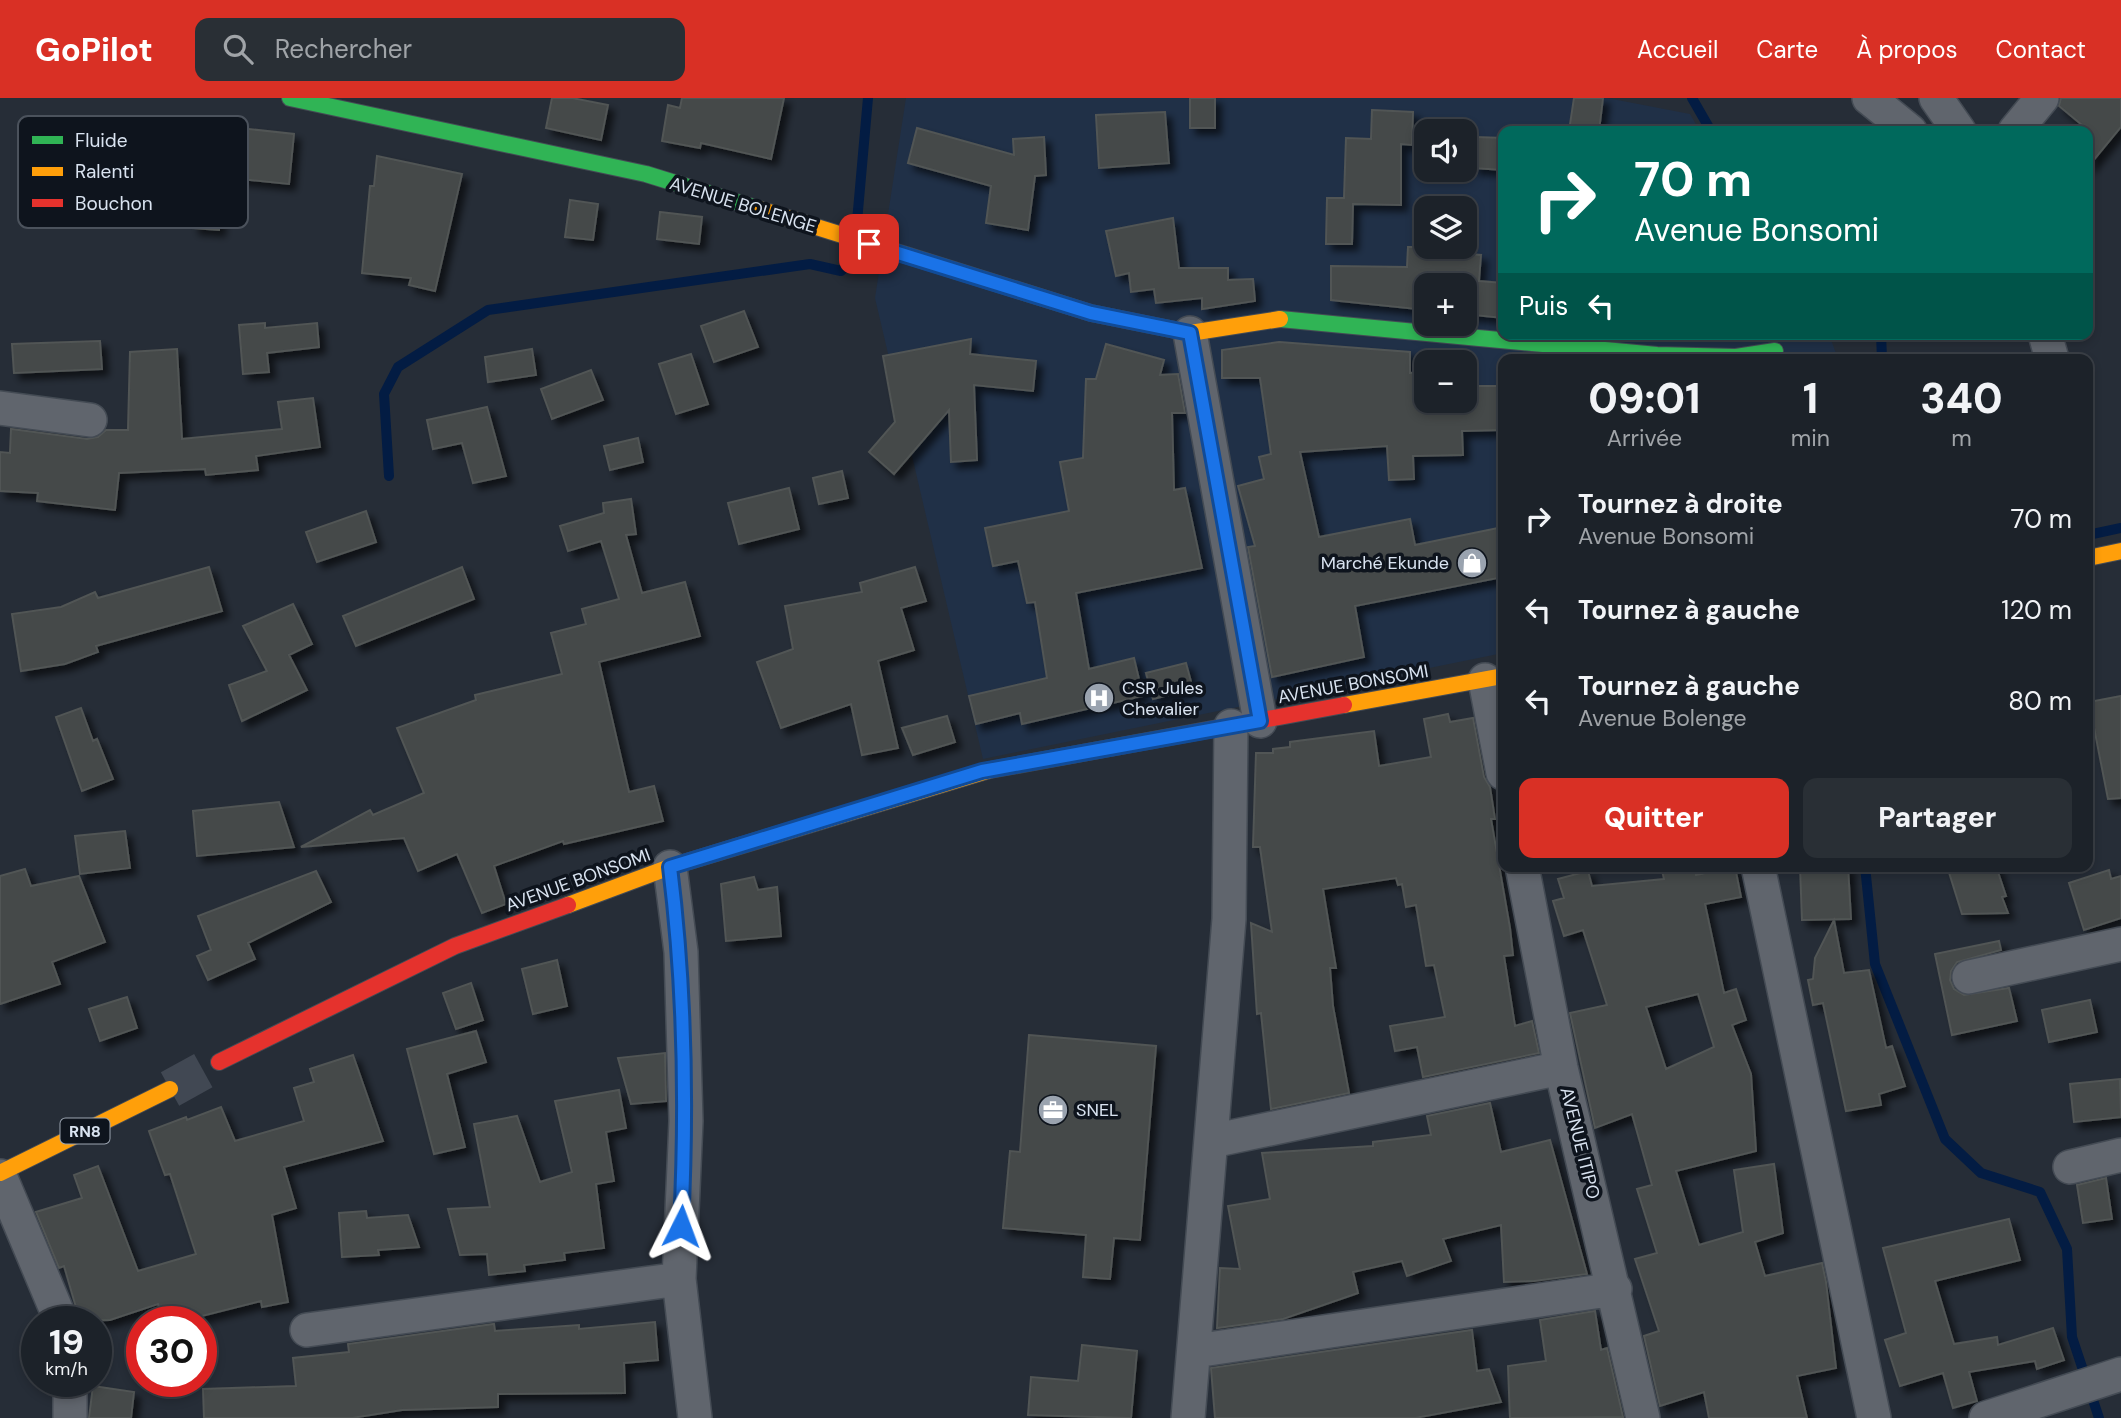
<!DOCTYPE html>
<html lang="fr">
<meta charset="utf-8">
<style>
body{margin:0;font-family:"DM Sans",sans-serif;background:#292f35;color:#f1f3f6;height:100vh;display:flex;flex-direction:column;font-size:26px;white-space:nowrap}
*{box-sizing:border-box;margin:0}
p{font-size:23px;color:#a0a4a8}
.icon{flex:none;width:38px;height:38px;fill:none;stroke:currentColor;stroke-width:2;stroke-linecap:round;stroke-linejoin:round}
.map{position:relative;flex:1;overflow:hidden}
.details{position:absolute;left:1498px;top:256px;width:595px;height:518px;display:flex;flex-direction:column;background:#1c2229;border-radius:14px;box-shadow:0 4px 10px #0003,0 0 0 2px #3a3f46}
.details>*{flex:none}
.banner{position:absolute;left:1498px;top:28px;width:595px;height:214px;border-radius:14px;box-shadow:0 4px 10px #0003,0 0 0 2px #3a3f46;background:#00695c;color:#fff;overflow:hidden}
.controls{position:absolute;left:1414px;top:21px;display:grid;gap:14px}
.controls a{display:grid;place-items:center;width:63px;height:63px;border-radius:14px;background:#1c2229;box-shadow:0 4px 10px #0003,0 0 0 2px #3a3f46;font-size:35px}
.speed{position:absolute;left:21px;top:1208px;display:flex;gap:14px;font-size:35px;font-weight:700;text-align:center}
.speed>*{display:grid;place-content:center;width:91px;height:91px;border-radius:50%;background:#1c2229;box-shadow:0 4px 10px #0003,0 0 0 2px #3a3f46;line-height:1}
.speed small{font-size:18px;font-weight:400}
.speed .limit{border:10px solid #d22;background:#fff;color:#111}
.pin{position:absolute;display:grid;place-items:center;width:60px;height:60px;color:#fff;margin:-30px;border-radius:14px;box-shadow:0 4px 10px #0006}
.me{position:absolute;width:77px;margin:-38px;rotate:3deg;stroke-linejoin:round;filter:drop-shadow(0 0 5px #0008)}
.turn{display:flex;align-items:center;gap:24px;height:147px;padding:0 21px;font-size:32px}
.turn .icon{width:91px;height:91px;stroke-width:2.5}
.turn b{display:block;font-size:49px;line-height:60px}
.then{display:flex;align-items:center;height:66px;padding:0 21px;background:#0003;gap:14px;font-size:26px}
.eta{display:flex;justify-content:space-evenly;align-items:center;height:119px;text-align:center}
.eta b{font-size:42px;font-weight:800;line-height:49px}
.cta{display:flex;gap:14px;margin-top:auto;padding:14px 21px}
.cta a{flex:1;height:80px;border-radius:14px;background:#d93025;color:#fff;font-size:28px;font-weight:800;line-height:80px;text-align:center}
.cta a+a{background:#292f35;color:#f1f3f6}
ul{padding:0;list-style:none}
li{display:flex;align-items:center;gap:21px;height:91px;padding:0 21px}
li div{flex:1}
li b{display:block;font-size:26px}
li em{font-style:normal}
header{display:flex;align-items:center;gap:42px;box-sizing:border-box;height:98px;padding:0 35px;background:#d93025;color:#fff}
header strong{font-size:33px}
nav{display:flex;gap:38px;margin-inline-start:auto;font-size:24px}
.search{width:490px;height:63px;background:#292f35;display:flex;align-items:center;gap:18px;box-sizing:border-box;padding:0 24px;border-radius:14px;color:#a0a4a8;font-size:26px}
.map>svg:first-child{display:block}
.built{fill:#203047;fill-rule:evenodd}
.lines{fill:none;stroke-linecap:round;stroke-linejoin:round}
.stream{stroke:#031c43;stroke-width:10}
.building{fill:#444849;stroke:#515554;stroke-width:2;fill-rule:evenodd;filter:url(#shadow)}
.primary-tunnel{stroke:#414853;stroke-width:38;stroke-dasharray:38 19;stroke-linecap:butt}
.street-casing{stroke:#444b54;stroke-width:36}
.fast-casing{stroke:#444b54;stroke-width:18}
.slow-casing{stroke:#444b54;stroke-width:18}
.jam-casing{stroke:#444b54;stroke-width:18}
.street{stroke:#60656d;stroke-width:33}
.fast{stroke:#30b455;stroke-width:16}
.slow{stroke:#ff9f0a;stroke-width:16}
.jam{stroke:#e5322d;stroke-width:16}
.route-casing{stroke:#114b97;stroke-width:18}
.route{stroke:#1a73e8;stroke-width:12}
.labels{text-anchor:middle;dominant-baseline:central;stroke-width:7;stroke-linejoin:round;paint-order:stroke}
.shield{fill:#0e141d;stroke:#9ca5b1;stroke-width:2}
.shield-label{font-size:16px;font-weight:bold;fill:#d9e3f0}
.street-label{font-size:18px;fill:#d9e3f0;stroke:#0e141d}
.poi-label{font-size:18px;fill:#d9e3f0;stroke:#0e141d;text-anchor:start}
.key{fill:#0e141d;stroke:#4b525c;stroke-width:2}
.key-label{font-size:19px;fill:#d9e3f0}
</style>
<header>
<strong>GoPilot</strong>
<div class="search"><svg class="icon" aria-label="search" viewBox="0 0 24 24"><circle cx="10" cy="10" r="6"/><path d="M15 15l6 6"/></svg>Rechercher</div>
<nav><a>Accueil</a><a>Carte</a><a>À propos</a><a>Contact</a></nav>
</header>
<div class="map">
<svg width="2121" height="1320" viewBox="0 0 2121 1320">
<defs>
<filter id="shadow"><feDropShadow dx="6" dy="6" stdDeviation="3.5" flood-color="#0009"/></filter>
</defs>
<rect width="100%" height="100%" fill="#262d37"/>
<path class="built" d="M906 0H1607L1690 16 1700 33H1503V236H1829L1838 261H1503V555L983 661 875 200ZM1426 33H1465V72H1426ZM1426 110H1465V149H1426ZM1426 187H1465V226H1426ZM1426 264H1465V303H1426Z"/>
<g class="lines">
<path class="stream" d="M1692 0 1711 33
M856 135 868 0
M1881 236 1882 261
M389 378 384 296 398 269 488 212 810 166 841 173 854 161 855 150
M2088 437 2121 430
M1865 768 1875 866 1945 1041 1981 1075 2040 1094 2067 1151 2072 1239 2099 1320"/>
</g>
<path class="building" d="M552 0H572L608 7 601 42 546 30Z
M682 0H784L771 61 701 45 700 50 662 43 668 7 680 10Z
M1190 0H1215V30H1190Z
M1574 0H1603L1599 33H1569Z
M2061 0H2121V29L2088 69V32L2059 8Z
M1372 12 1413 14 1412 47 1401 46V107L1353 106 1352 146H1326L1327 100H1344L1346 40 1371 41Z
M1165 14 1169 65 1099 70 1096 17Z
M203 26 294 36 289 86 221 79 219 132 193 130 195 102 112 93 115 49 199 57Z
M917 30 1014 57 1013 41 1044 39 1046 77 1035 78 1028 132 986 125 991 88 908 65Z
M1475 39 1503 40V72L1473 70Z
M377 58 462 76 435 193 409 187 411 180 362 175 370 88H374Z
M570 102 598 106 593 142 565 139Z
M660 114 702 119 699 146 657 141Z
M1173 120 1179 170H1228V182L1253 181 1255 203 1202 211V200L1156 205 1154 191 1131 194 1129 175 1116 178 1106 133Z
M1408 149H1442V154L1481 157 1479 183 1503 185V220L1465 216V187H1426V212L1331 202V168L1407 169Z
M744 213 758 249 714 264 701 228Z
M265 225V230L317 225 319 249 267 255 269 274 243 276 239 227Z
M971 241 970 256 1036 263 1033 293 974 287 977 362 951 364 949 312 894 376 869 354 895 324 883 258Z
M100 243 102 271 14 275 12 246Z
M1279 244 1410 254V275L1426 274V303H1465V288H1503V332L1462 333 1463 357 1413 358 1414 381 1389 382 1387 348 1300 354 1319 439 1410 421 1415 447 1503 429V479L1355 508 1364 559 1272 579 1248 449 1255 448 1238 388 1264 381 1259 359 1271 356 1260 280H1222V252Z
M1106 246 1164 262 1160 277 1178 276 1185 315H1172L1174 392 1185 390 1202 470 1076 495 1089 571 1134 560 1143 598 1022 626 1020 615 976 626 969 598 1047 580 1035 504 1027 505 1018 463 993 468 985 430 1069 413 1060 364 1083 360 1086 281H1096Z
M177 251 182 341 282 331 278 304 313 300 320 349 256 358 258 372 206 377 205 371 119 375 115 412 37 403 38 395 0 393V354L10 355 11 331 87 341 98 339 106 332H128L130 254Z
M532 251 536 277 488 284 485 259Z
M691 256 708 306 676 316 659 266Z
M591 272 603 302 552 321 541 291Z
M487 309 506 378 473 385 462 345 433 351 427 322Z
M638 340 643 364 610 372 604 348Z
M842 373 848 400 819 406 813 380Z
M789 390 799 431 739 446 728 405Z
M631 401 636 436 626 437 642 495 685 484 700 538 599 564 629 694 654 688 663 723 564 746 563 743 494 768 506 806 482 815 457 756 418 773 404 740 301 749 370 712 373 717 424 695 397 630 476 602 475 597 562 576 551 535 586 526 582 511 619 501 601 443 568 453 560 428 604 415 603 405Z
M366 413 376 444 317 464 306 434Z
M209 469 222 513 96 548 98 554 65 566 21 573 12 516 61 509 95 494 98 500Z
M462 469 474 501 356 548 343 518Z
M915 469 926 503 901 510 914 552 878 563 898 650 862 657 851 606 781 630 757 564 793 551 785 508 862 494 860 485Z
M293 506 312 546 289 557 307 592 242 623 229 587 267 573 243 528Z
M1186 565 1193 591 1153 601 1146 575Z
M2121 598V700L2108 701 2089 604Z
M81 610 93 643 97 641 113 681 82 693 56 619Z
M1448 616 1450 624 1473 620 1484 679 1490 689 1495 721H1491L1510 830 1513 857 1504 858 1515 928 1532 923 1539 955 1423 979 1417 949 1395 953 1390 928 1445 919 1434 867 1426 868 1416 807 1406 809 1402 786 1398 787 1396 780 1323 791 1336 870H1330L1333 908 1349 995 1271 1011 1261 915 1257 916 1251 825 1272 834 1260 749H1253L1256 655H1273V651L1290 649V644L1374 633 1379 668 1431 659 1424 621Z
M947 618 955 644 913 657 902 630Z
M279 704 294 749 197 758 193 713Z
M125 733 130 770 80 776 75 738Z
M1661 768H1694L1696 777 1735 769 1741 799 1705 806 1724 895 1736 891 1746 922 1732 927 1751 976 1756 1053 1676 1073 1699 1147 1743 1134 1734 1072 1774 1066 1783 1135 1755 1144 1765 1178 1822 1165 1826 1184 1836 1270 1797 1278 1807 1320H1709L1704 1294 1660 1308 1644 1238 1659 1233 1635 1161 1657 1155 1637 1091 1652 1087 1632 1016 1595 1030 1570 915 1607 907 1583 832 1564 838 1553 803 1564 800 1558 781 1588 773 1592 788 1664 781ZM1698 896 1714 949 1666 971 1646 909Z
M1800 768H1848L1851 821 1802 822Z
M1947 768H1996L2006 798 2002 799 2008 815 1962 816Z
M25 771 31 788 79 778 105 844 52 864 60 886 0 906V778Z
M2109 772 2111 781 2121 778V820L2084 832 2069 785Z
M316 773 331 804 248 845 255 861 208 882 197 858 211 852 198 818Z
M754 779 758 792 777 789 781 838 726 843 721 786Z
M1834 822 1844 875 1869 872 1886 950 1892 948 1905 988 1879 996 1881 1007 1846 1013 1823 905 1813 907 1808 882 1813 881 1815 860Z
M1999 843 2001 852 1957 864 1951 873 1950 882 1954 891 1964 897 2009 890 2017 923 1952 937 1935 856Z
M557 862 567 908 533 916 522 871Z
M471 885 483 922 456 931 443 895Z
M127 899 137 930 100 943 89 911Z
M2090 902 2097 934 2049 944 2042 912Z
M476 933 486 964 447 976 465 1049 434 1056 407 951Z
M1029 937 1156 948 1140 1142 1114 1140 1110 1181 1083 1179 1086 1137 1003 1130 1010 1053 1020 1054Z
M665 955 666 1003 631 1006 618 960Z
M353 957 383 1043 284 1069 296 1110 272 1117 288 1204 262 1209 261 1203 182 1223H164L158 1206 110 1222 80 1223 64 1168 59 1170 36 1114 82 1100 74 1077 98 1068 138 1173 196 1156 170 1076 165 1077 149 1033 186 1019 187 1022 221 1009 235 1043 304 1023 294 990 314 984 310 971Z
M2120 981 2121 1019 2074 1024 2070 986Z
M619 992 626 1030 606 1034 614 1083 596 1086 604 1150 564 1155 565 1162 524 1167 525 1173 489 1177 487 1156 460 1157 448 1111 490 1109 474 1026 517 1018 540 1084 572 1074 555 1003Z
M1490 1005 1501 1054 1550 1042 1587 1176 1534 1183 1504 1184 1501 1127 1443 1141 1451 1163 1407 1178 1402 1163 1353 1174 1358 1195 1283 1221 1217 1230 1220 1170 1240 1171 1228 1108 1270 1101 1262 1055 1373 1048V1044L1431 1037 1427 1018Z
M2106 1080 2112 1121 2083 1125 2077 1087Z
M366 1113 367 1120 408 1117 419 1149 378 1152 379 1157 342 1159 339 1115Z
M2009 1121 2020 1162 1935 1183 1954 1246 1997 1239 1998 1247 2053 1230 2064 1262 2037 1271 2035 1263 1969 1274 1977 1303 1953 1310 1943 1275 1900 1288 1885 1242 1906 1235 1883 1150Z
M1595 1213 1601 1252 1607 1250 1623 1319 1510 1320 1508 1268 1546 1263 1540 1222Z
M655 1224 658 1262 624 1265 625 1295 498 1296V1309L402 1312 352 1320H204L203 1291 296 1288 293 1260 349 1254 348 1246 494 1226 495 1233 579 1227V1231Z
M1472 1232 1477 1273 1489 1271 1501 1304 1415 1320H1215L1211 1270Z
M1082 1247 1137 1253 1131 1320 1028 1317 1031 1279 1078 1283Z
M93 1288 134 1294 131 1320H89Z"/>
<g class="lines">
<path class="primary-tunnel" d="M170 991 219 964"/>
<g class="street-casing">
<path id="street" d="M1869 0 1910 33
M1936 0 1959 33
M2015 33 2042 0
M1190 235 1260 623
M2045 236 2052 261
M0 310 90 322
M1485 582 1503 675
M1522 768 1561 970 1643 1320
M1758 768 1874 1320
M670 769 681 854 686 1023 679 1181 695 1320
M1969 879 2121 846
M1212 1043 1561 970
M2070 1069 2121 1057
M0 1078 61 1223
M307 1232 679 1181
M1195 1253 1615 1191
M70 1320V1283
M1188 1320 1229 821 1231 628
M1986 1320 2121 1276"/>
</g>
<g class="fast-casing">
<path id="fast" d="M290 0 646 76 759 111
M1280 221 1657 257 1736 259 1775 253"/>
</g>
<g class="slow-casing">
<path id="slow" d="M759 111 1091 215 1190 235 1280 221
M2088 460 2121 453
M1344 607 1503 578
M568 807 670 769 990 672
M0 1075 170 991"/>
</g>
<g class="jam-casing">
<path id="jam" d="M990 672 1344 607
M219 964 455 848 568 807"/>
</g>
<use href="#street" class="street"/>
<use href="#fast" class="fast"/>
<use href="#slow" class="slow"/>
<use href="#jam" class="jam"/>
</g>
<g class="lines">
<g class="route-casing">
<path id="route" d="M681 1128C687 1008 685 889 670 769L982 673 1260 623 1190 235 1091 215 869 146"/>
</g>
<use href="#route" class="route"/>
</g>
<defs>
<g id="shop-disc" transform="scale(1.575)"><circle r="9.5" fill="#9aa3af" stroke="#0e141d"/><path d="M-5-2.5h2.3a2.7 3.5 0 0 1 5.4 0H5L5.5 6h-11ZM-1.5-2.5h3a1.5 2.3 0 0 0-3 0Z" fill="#fff"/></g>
<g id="hospital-disc" transform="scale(1.575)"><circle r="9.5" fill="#9aa3af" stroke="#0e141d"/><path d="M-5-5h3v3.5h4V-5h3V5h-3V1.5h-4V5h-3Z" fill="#fff"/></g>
<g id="office-disc" transform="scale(1.575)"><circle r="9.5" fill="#9aa3af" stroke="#0e141d"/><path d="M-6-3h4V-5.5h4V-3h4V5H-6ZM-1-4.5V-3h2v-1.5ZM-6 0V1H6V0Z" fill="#fff"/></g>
</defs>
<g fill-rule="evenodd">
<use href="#shop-disc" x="1472" y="465"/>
<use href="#hospital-disc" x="1099" y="600"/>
<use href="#office-disc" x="1053" y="1012"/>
</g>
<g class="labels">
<rect class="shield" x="60.5" y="1020.5" width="49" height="25" rx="5"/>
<g class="shield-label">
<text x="85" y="1033">RN8</text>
</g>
<g class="street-label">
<text transform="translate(743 107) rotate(17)">AVENUE BOLENGE</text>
<text transform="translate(1353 586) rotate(-10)">AVENUE BONSOMI</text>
<text transform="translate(578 782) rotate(-20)">AVENUE BONSOMI</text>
<text transform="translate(1580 1045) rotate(76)">AVENUE ITIPO</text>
</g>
<g class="poi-label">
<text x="1449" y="465" text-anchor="end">Marché Ekunde</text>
<text x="1122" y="590">CSR Jules<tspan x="1122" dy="21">Chevalier</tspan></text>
<text x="1076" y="1012">SNEL</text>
</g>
</g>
<rect x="18" y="18" width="230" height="112" rx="10" class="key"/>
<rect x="32" y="38" width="31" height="8" fill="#30b455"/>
<rect x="32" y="69" width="31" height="9" fill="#ff9f0a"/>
<rect x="32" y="101" width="31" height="8" fill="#e5322d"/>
<g class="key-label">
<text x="75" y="49">Fluide</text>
<text x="75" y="80">Ralenti</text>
<text x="75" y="112">Bouchon</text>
</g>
</svg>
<div class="controls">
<a><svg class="icon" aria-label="sound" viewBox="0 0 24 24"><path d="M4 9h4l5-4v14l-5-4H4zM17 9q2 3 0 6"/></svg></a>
<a><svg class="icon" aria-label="layers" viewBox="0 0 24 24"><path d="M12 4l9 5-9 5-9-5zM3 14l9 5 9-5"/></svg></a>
<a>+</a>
<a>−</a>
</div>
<div class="speed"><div>19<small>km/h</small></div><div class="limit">30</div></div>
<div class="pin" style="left:869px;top:146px;background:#d93025"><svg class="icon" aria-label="arrive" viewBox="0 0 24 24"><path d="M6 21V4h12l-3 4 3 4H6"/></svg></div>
<svg class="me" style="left:681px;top:1128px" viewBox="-20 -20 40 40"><path d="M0-17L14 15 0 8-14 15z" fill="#1a73e8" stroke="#fff" stroke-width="4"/></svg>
<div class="banner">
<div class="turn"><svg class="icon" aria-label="right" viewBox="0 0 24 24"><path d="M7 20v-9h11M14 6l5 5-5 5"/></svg><div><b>70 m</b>Avenue Bonsomi</div></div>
<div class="then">Puis<svg class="icon" aria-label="left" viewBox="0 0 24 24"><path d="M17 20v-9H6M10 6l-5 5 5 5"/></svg></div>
</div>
<section class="details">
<div class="eta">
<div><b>09:01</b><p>Arrivée</p></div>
<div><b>1</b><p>min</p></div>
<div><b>340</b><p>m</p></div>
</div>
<ul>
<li><svg class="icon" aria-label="right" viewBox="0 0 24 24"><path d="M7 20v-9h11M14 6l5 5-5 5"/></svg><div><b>Tournez à droite</b><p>Avenue Bonsomi</p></div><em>70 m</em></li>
<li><svg class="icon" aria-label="left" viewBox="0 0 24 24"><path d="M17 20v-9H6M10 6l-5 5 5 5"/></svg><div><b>Tournez à gauche</b></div><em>120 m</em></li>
<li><svg class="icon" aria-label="left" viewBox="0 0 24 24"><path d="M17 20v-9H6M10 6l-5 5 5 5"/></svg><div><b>Tournez à gauche</b><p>Avenue Bolenge</p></div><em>80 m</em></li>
</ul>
<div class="cta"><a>Quitter</a><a>Partager</a></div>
</section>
</div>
